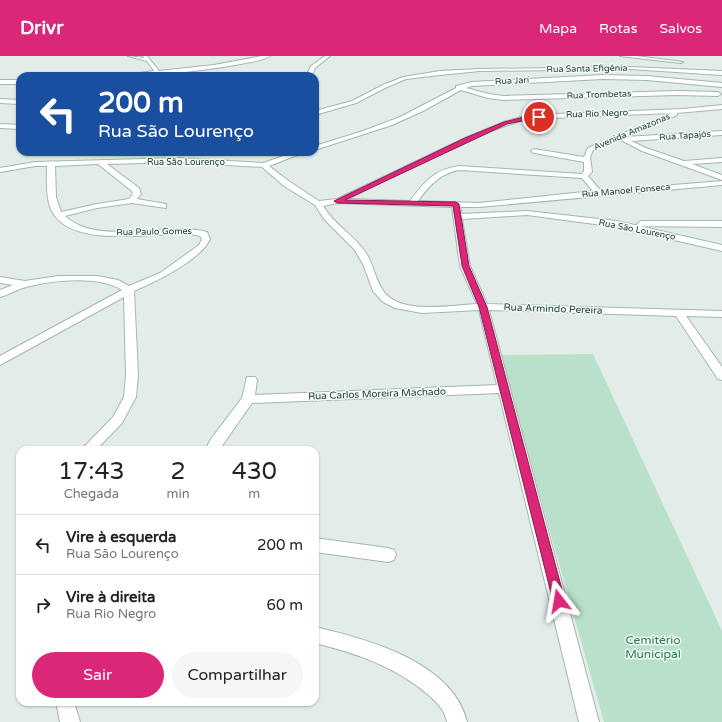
<!DOCTYPE html>
<html lang="pt">
<meta charset="utf-8">
<style>
body{margin:0;font-family:"Varela Round",sans-serif;background:#f6f6f6;color:#222;height:100vh;display:flex;flex-direction:column;font-size:15px;white-space:nowrap}
*{box-sizing:border-box;margin:0}
p{font-size:13px;color:#767676}
.icon{flex:none;width:22px;height:22px;fill:none;stroke:currentColor;stroke-width:2;stroke-linecap:round;stroke-linejoin:round}
.map{position:relative;flex:1;overflow:hidden}
.side{position:absolute;left:16px;top:390px;width:303px;height:260px;display:flex;flex-direction:column;background:#fff;border-radius:12px;box-shadow:0 1px 3px #0004}
.side>*{flex:none}
.hud{position:absolute;left:16px;top:16px;width:303px;height:84px;border-radius:12px;box-shadow:0 1px 3px #0004;background:#1a4fa0;color:#fff;overflow:hidden}
.pin{position:absolute;display:grid;place-items:center;width:34px;height:34px;color:#fff;margin:-17px;border:2px solid #fff;border-radius:50%;box-shadow:0 1px 4px #0007}
.me{position:absolute;width:44px;margin:-22px;rotate:346deg;stroke-linejoin:round;filter:drop-shadow(0 0 3px #0008)}
.turn{display:flex;align-items:center;gap:14px;height:84px;padding:0 16px;font-size:18px}
.turn .icon{width:52px;height:52px;stroke-width:2.5}
.turn b{display:block;font-size:28px;line-height:34px}
.eta{display:flex;justify-content:space-evenly;align-items:center;height:68px;text-align:center}
.eta b{font-size:24px;font-weight:600;line-height:28px}
.button{display:flex;gap:8px;margin-top:auto;padding:8px 16px}
.button a{flex:1;height:46px;border-radius:24px;background:#db2777;color:#fff;font-size:16px;font-weight:600;line-height:46px;text-align:center}
.button a+a{background:#f6f6f6;color:#222}
ul{padding:0;list-style:none}
li{display:flex;align-items:center;gap:12px;height:60px;padding:0 16px;border-top:1px solid #e0e0e0}
li div{flex:1}
li b{display:block;font-size:15px}
li em{font-style:normal}
header{display:flex;align-items:center;gap:24px;box-sizing:border-box;height:56px;padding:0 20px;background:#db2777;color:#fff}
header strong{font-size:19px}
nav{display:flex;gap:22px;margin-inline-start:auto;font-size:14px}
.map>svg:first-child{display:block}
.green{fill:#b9e0c8}
.lines{fill:none;stroke-linecap:round;stroke-linejoin:round}
.street-casing{stroke:#a4b6b1;stroke-width:2}
.street{fill:#fff;fill-rule:evenodd}
.route{fill:#db2777;stroke:#8e194d}
.labels{text-anchor:middle;dominant-baseline:central;stroke-width:3;stroke-linejoin:round;paint-order:stroke}
.far-street-label{font-size:9px;fill:#20403b;stroke:#f2f9f7}
.street-label{font-size:10px;fill:#20403b;stroke:#f2f9f7}
.near-park-label{font-size:12px;fill:#277a51;stroke:#f2f9f7}
</style>
<header>
<strong>Drivr</strong>
<nav><a>Mapa</a><a>Rotas</a><a>Salvos</a></nav>
</header>
<div class="map">
<svg width="722" height="666" viewBox="0 0 722 666">
<rect width="100%" height="100%" fill="#e2ede9"/>
<path class="green" d="M593 298 722 575V666H604L500 299Z"/>
<g class="lines">
<g class="street-casing">
<path id="street" d="M128 0 144 2 143 0H147L159 15 214 9 262 0H270C262 5 250 6 241 8 201 15 159 20 118 20L154 15 147 5Z
M325 0H330L315 12 312 20H306L311 10Z
M620 0H636L683 6 681 7Z
M630 11 722 15V19L630 13 480 15 440 19 406 23 387 31 356 47 315 59V55L352 45 383 29 403 21 440 15 480 13Z
M603 19 647 20 722 27V31L647 24 603 23 472 30 466 32 489 38 503 40 678 35 718 36 721 38 718 40 678 39 503 44 488 42 461 34 423 55 392 69 315 94V90L363 75 400 61 456 32V30L472 26Z
M0 24H20V28H0Z
M0 43 20 44V48L0 47Z
M722 49V53L677 57V59L625 81 722 75V79L631 85 646 92 684 105 722 102V106L692 108 722 119V124L642 95 619 83 593 94 590 101 592 116 588 120 601 135 722 125V129L479 151H460L462 158 527 155 617 165 722 189V195L617 171 527 159 462 163 470 210 487 248 722 255V261L686 260 722 311V324L718 323 676 260 489 254 599 666H579L499 337 252 347 219 394H205L211 383 242 342 247 321H255L257 324 255 339 497 329 479 254 422 257 395 252 383 246 373 235 363 208 354 193 324 163 315 149 284 130 262 111 180 106 107 108 139 132 141 138 137 143 166 148V152L132 147 97 152 65 160C98 191 166 165 207 176L210 183C201 204 155 226 134 235L138 319 136 341 122 367 96 394H81L113 361 124 341 126 319 124 241 0 309V300L122 234C99 219 52 224 26 231 17 233 9 239 0 241V234L13 229 0 227V221L25 225 58 220H97L118 224 129 230 160 217 199 189 202 183 200 180 191 178C157 176 78 192 55 160 45 148 47 125 47 110H35L0 116V112L35 106 180 102 263 107 295 96H305L269 110 290 126 319 145 337 143 465 82 504 66 528 59 683 53ZM672 57 588 92 584 101 534 93 531 95 534 97 584 106V115L582 118 459 110C434 114 425 125 410 145L348 143C405 115 468 79 528 63ZM98 108 132 135 133 138 129 143 97 148 61 156 56 141 55 110ZM459 114 582 122 593 135 479 147 418 145C429 130 439 118 459 114ZM337 147 452 151 460 210 477 248C451 249 398 260 382 233 374 220 373 206 364 194 352 178 333 167 323 150Z
M0 68 20 69V73L0 72Z
M641 165H722V171L638 170 637 168Z
M315 482 388 492 394 494 396 499 394 504 388 506 315 496Z
M315 571C367 583 453 606 467 666H447C445 654 436 645 426 637 394 610 355 597 315 587Z
M56 646H74L80 666H60Z"/>
</g>
<use href="#street" class="street"/>
</g>
<path class="route" d="M528 60H539L541 61 507 68 345 144 456 146 459 148 469 210 487 251 565 545 563 549 559 551 554 549 553 545 479 251 462 210 453 150 337 147 334 145 465 82 504 66Z"/>
<g class="labels">
<g class="far-street-label">
<text transform="translate(587 13) rotate(-1)">Rua Santa Efigênia</text>
<text transform="translate(512 25) rotate(-3)">Rua Jarí</text>
<text transform="translate(599 39) rotate(-2)">Rua Trombetas</text>
<text transform="translate(597 58) rotate(-2)">Rua Rio Negro</text>
<text transform="translate(632 76) rotate(-23)">Avenida Amazonas</text>
<text transform="translate(685 80) rotate(-4)">Rua Tapajós</text>
<text x="186" y="106">Rua São Lourenço</text>
<text transform="translate(626 135) rotate(-5)">Rua Manoel Fonseca</text>
<text transform="translate(637 174) rotate(11)">Rua São Lourenço</text>
<text transform="translate(154 176) rotate(-1)">Rua Paulo Gomes</text>
</g>
<g class="street-label">
<text transform="translate(553 253) rotate(2)">Rua Armindo Pereira</text>
<text transform="translate(377 338) rotate(-2)">Rua Carlos Moreira Machado</text>
</g>
<g class="near-park-label">
<text x="653" y="584">Cemitério<tspan x="653" dy="14">Municipal</tspan></text>
</g>
</g>
</svg>
<div class="pin" style="left:539px;top:61px;background:#d93025"><svg class="icon" aria-label="arrive" viewBox="0 0 24 24"><path d="M6 21V4h12l-3 4 3 4H6"/></svg></div>
<svg class="me" style="left:559px;top:545px" viewBox="-20 -20 40 40"><path d="M0-17L14 15 0 8-14 15z" fill="#db2777" stroke="#fff" stroke-width="4"/></svg>
<div class="hud">
<div class="turn"><svg class="icon" aria-label="left" viewBox="0 0 24 24"><path d="M17 20v-9H6M10 6l-5 5 5 5"/></svg><div><b>200 m</b>Rua São Lourenço</div></div>
</div>
<section class="side">
<div class="eta">
<div><b>17:43</b><p>Chegada</p></div>
<div><b>2</b><p>min</p></div>
<div><b>430</b><p>m</p></div>
</div>
<ul>
<li><svg class="icon" aria-label="left" viewBox="0 0 24 24"><path d="M17 20v-9H6M10 6l-5 5 5 5"/></svg><div><b>Vire à esquerda</b><p>Rua São Lourenço</p></div><em>200 m</em></li>
<li><svg class="icon" aria-label="right" viewBox="0 0 24 24"><path d="M7 20v-9h11M14 6l5 5-5 5"/></svg><div><b>Vire à direita</b><p>Rua Rio Negro</p></div><em>60 m</em></li>
</ul>
<div class="button"><a>Sair</a><a>Compartilhar</a></div>
</section>
</div>
